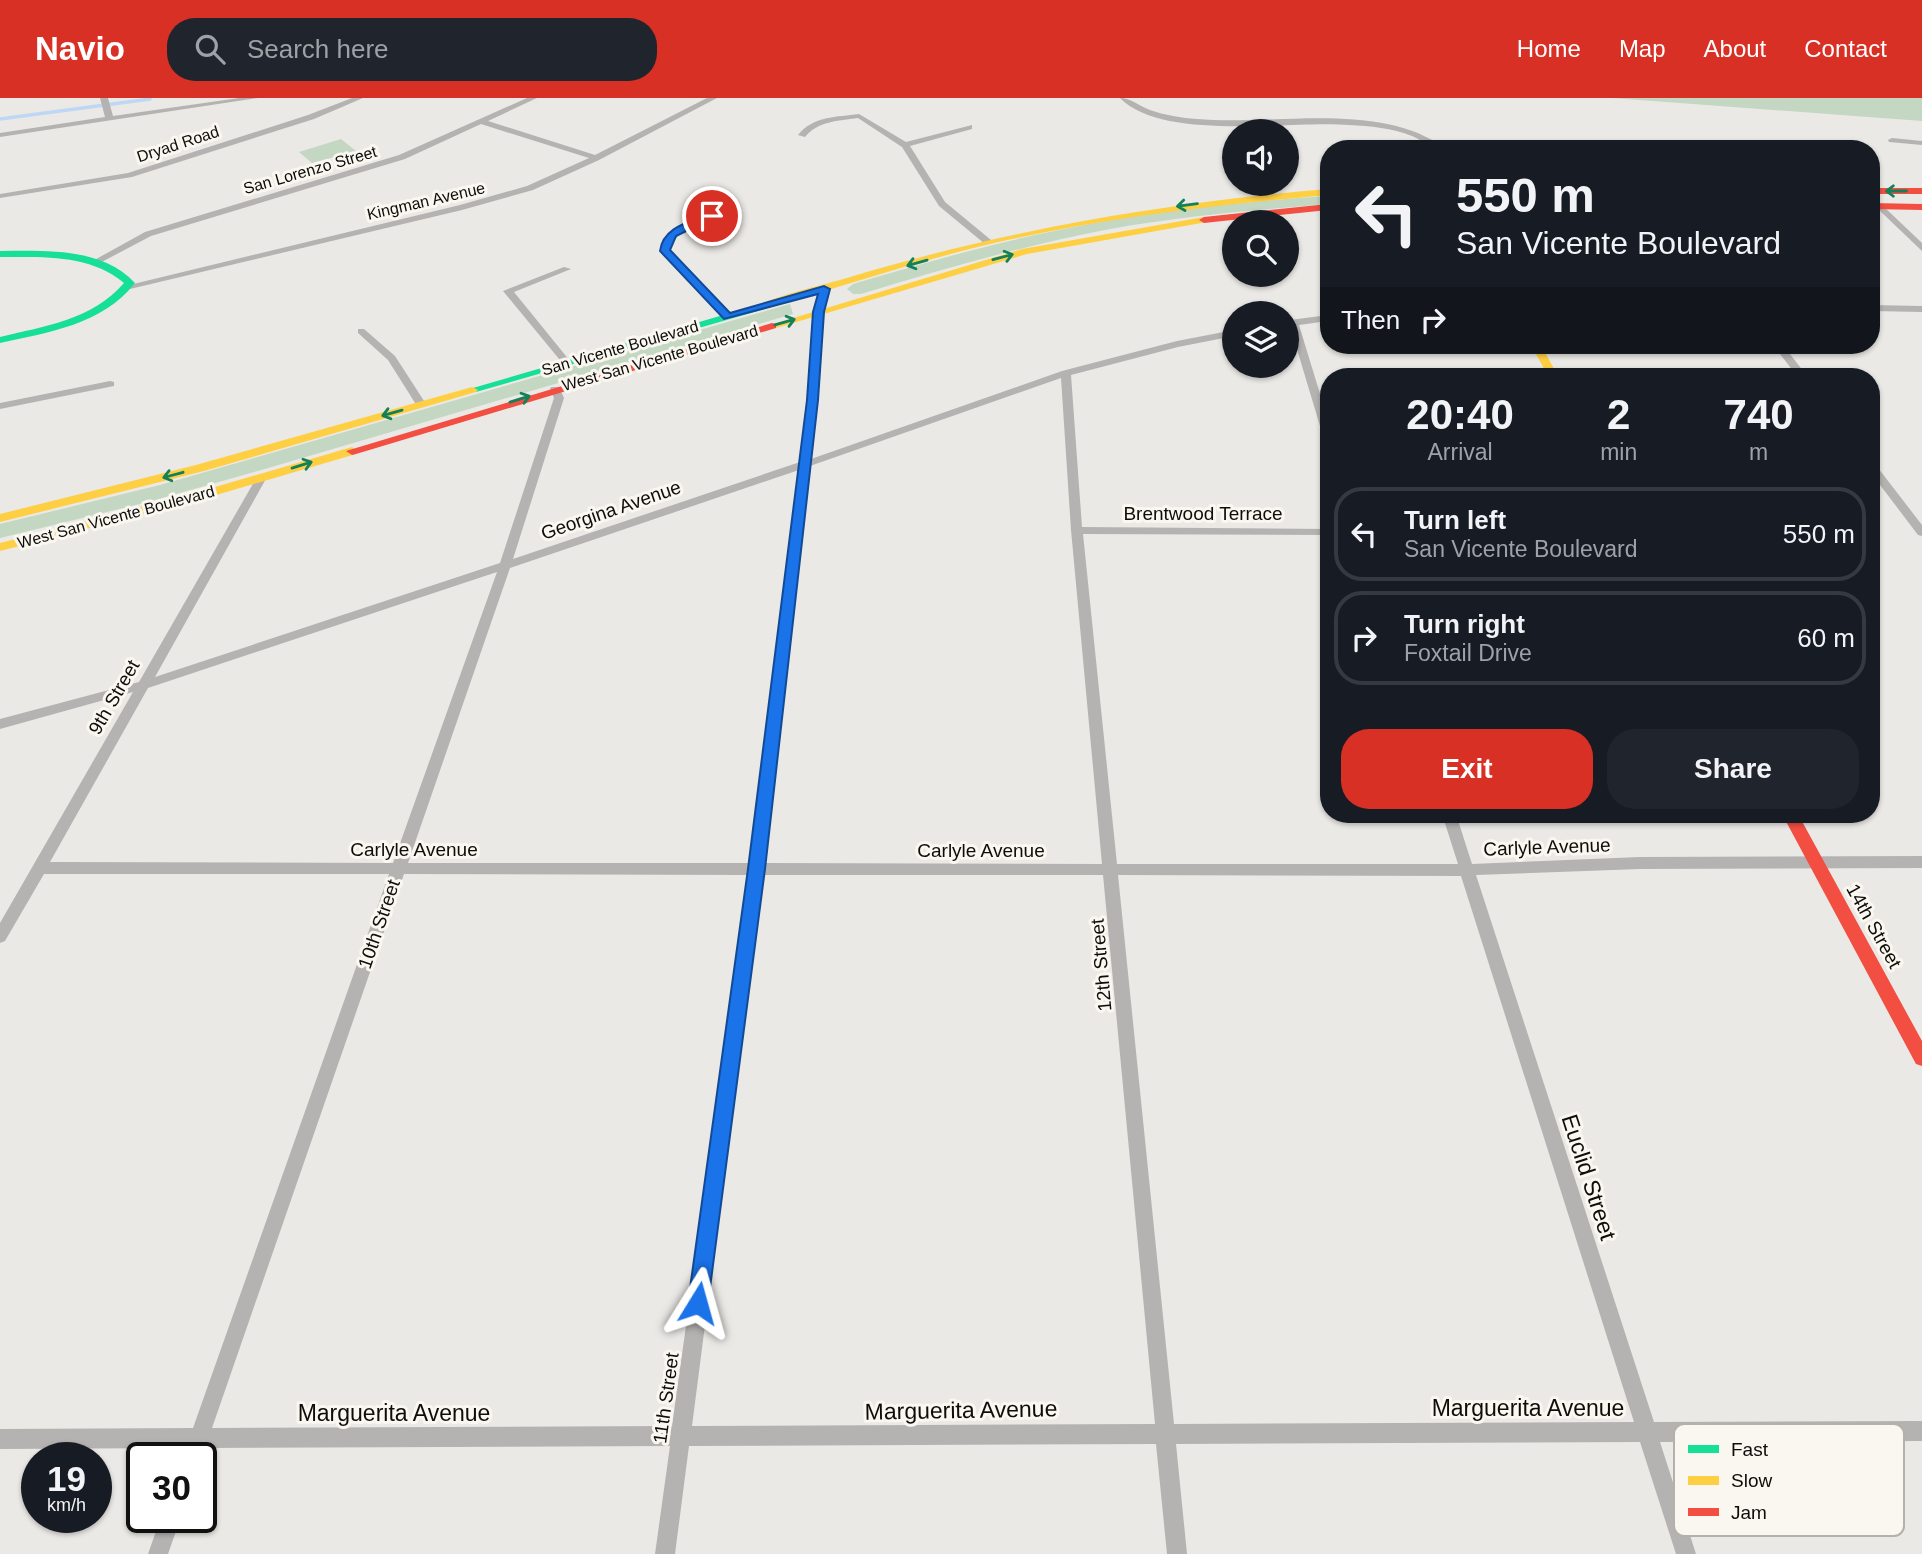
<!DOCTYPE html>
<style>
body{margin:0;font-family:Helvetica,sans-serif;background:#20242c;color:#f1f3f6;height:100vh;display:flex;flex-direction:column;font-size:26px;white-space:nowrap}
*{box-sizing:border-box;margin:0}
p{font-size:23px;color:#9ea1a6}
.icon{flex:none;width:38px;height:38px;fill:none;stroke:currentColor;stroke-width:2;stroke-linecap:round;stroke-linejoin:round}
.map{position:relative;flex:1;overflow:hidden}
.panel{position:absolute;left:1320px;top:270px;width:560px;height:455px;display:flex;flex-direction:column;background:#171b24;border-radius:28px;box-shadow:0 2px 5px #0004}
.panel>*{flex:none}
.top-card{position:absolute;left:1320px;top:42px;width:560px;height:214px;border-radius:28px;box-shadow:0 2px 5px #0004;background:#171b24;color:#f1f3f6;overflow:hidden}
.controls{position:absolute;left:1222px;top:21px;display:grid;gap:14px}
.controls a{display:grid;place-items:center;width:77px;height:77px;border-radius:50%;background:#171b24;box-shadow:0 2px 5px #0004;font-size:35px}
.speed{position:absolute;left:21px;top:1344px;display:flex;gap:14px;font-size:35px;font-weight:700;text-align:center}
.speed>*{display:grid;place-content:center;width:91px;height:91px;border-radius:50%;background:#171b24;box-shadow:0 2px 5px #0004;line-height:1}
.speed small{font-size:18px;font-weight:400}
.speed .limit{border:4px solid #111;border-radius:10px;background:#fff;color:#111}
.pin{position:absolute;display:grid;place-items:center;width:60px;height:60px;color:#fff;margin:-30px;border:4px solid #fff;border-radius:50%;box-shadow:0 2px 7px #0007}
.me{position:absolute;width:77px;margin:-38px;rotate:8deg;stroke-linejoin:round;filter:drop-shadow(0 0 5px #0008)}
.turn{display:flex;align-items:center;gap:24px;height:147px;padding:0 21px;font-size:32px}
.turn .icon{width:91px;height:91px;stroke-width:2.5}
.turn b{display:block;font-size:49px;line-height:60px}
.then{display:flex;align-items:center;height:66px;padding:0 21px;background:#0003;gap:14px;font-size:26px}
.eta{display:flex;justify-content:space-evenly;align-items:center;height:119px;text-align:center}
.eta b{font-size:42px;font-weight:800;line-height:49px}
.button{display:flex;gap:14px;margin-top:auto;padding:14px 21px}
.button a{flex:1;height:80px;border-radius:28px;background:#d93025;color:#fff;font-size:28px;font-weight:800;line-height:80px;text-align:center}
.button a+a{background:#20242c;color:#f1f3f6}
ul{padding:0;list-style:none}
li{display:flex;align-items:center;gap:21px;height:94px;margin:0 14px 10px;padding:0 7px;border:4px solid #363941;border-radius:28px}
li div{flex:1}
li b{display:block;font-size:26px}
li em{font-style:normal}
header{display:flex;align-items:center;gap:42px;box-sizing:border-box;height:98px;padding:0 35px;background:#d93025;color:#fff}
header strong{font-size:33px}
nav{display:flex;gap:38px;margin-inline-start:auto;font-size:24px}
.search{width:490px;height:63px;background:#20242c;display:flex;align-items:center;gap:18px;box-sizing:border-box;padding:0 24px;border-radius:28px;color:#9ea1a6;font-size:26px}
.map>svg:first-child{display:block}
.green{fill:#c3d7c3}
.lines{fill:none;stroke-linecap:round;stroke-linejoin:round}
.stream{stroke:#bed7f4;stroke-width:3.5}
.street{fill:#b4b3b2;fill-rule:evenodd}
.fast{fill:#16e098;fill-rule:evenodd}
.slow{fill:#ffcf43;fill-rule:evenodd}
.jam{fill:#f24e42;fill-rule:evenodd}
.oneway{stroke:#128159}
.route{fill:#1a73e8;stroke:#114b97;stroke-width:2}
.labels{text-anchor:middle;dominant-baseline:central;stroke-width:6;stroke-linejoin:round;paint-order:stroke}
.far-street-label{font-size:16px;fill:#0e0d0b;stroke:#faf7f0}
.street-label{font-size:19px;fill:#0e0d0b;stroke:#faf7f0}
.near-street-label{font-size:23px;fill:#0e0d0b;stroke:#faf7f0}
.key{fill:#faf7f0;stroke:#b3b1ab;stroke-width:2}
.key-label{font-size:19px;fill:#0e0d0b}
</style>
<header>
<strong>Navio</strong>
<div class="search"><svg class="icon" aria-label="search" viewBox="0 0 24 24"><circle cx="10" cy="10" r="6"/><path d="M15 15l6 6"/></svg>Search here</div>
<nav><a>Home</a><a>Map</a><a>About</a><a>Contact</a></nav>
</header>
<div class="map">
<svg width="1922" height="1456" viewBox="0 0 1922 1456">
<rect width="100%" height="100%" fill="#ebe9e5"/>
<path class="green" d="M1612 0H1922V23Z
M341 41 356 53 312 65 299 54Z
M1328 98V106C1255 112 1182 118 1110 131 1025 147 943 171 861 196H853L847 191 853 186C921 166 989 146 1059 132 1148 113 1238 104 1328 98Z
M790 206 793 216 275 368 148 404 0 440V426L160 387Z"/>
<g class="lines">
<path class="stream" d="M0 21 150 1"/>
<path class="street" d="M100 0H108L113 18 239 0H258L0 39V35L105 19Z
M352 0H363L314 21 132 79 0 100V96L128 75 308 17Z
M527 0H537L488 23 595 57 707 0H717L599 62 533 92 462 112 130 191 125 188 460 107 527 88 589 60 481 26 405 61 151 138 96 167 89 165 145 134 399 57Z
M1120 0C1131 0 1139 8 1150 12 1164 17 1182 20 1197 21 1274 28 1381 2 1446 51 1432 51 1424 43 1412 38 1392 30 1370 28 1349 27 1290 22 1163 44 1120 0Z
M859 16 906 44 972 27V31L910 48 945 104 991 142V146H985L939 108 902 49 858 20C838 23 818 23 805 39L798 37C813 18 837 19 859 16Z
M1892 40 1922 43V47L1889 44 1888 42Z
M1881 106 1922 145V153L1878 111 1877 109Z
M709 116 716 118C699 129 676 129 670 153L730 217V221H724L661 153C667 129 688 124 709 116Z
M564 169 571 171 514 194 570 263V267H564L503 193Z
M824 188 829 191 823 214 820 282 811 361 1062 273 1177 243 1234 232V238L1178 249 1071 277 1082 429 1328 431V437L1083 436 1117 766H1458L1442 716H1456L1472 766 1640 759 1922 758V770L1640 771 1476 777 1654 1324 1922 1323V1343L1660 1344 1696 1456H1676L1640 1344 1176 1346 1187 1456H1167L1156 1346 689 1348 675 1456H655L670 1348 205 1350 201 1361 182 1360 186 1350 0 1351V1331L193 1330 389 776H44L5 843 0 845V825L133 594 0 631V621L139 584 258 377 262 376 267 379 155 579 500 465 554 300 550 291 551 289H559L564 300 513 461 800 364 810 282 813 214 819 191ZM1061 280 1071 432 1102 766 765 765 810 368ZM799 372 750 765H408L510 470ZM497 474 393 765 50 764 148 590ZM404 776 749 777 672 1328 212 1330ZM763 777H1103L1155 1326 692 1328ZM1118 777 1461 778 1634 1324 1174 1326Z
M1871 207 1922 208V214L1871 213Z
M1328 217V223L1299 227 1328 322V341L1323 338 1290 228 1286 229V223L1290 222Z
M358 231H364L395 258 426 306 425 308H417L388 262 358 235Z
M1773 247H1783L1807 278H1797Z
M110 283 114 284V288L0 311V305Z
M1871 365 1875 366 1922 427V438L1918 437 1871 375Z
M161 1419H181L168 1456H148Z"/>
<path class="fast" d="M0 153C45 153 102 149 135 185 102 227 49 234 0 245V239C45 228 92 222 124 185 90 156 43 159 0 159Z
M761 206 766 209 765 211 476 294 466 292Z"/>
<path class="slow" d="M1328 91V97C1215 107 1101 120 990 146 914 164 840 189 765 211L756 209C770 199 827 186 847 180 1005 132 1164 105 1328 91Z
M1204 119 1207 120V124L1027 156 776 230 767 228 1022 151Z
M1531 247H1541L1558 278H1548Z
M472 289 478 292 476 294 204 373 0 424V416L196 367Z
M352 349 358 353 356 356 206 400 0 453V445L198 394Z"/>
<path class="jam" d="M1871 90H1922V96H1871Z
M1871 105 1922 106V112L1871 111Z
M1328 106V112L1204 125 1199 122 1204 119Z
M772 225 776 226V230L356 356 352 357 346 353Z
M1782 716H1798L1922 943V968L1916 966Z"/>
</g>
<defs><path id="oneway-shaft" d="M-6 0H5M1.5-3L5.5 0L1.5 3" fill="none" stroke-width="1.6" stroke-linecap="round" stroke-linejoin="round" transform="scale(1.75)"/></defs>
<g class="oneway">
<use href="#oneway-shaft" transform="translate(1896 93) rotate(-180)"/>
<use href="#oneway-shaft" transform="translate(1187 107) rotate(173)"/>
<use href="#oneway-shaft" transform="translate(1003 159) rotate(-15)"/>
<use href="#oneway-shaft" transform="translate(917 165) rotate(164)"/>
<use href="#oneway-shaft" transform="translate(785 224) rotate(-16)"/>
<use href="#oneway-shaft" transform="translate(520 301) rotate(-17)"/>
<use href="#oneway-shaft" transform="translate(392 315) rotate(164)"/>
<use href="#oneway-shaft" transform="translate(302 367) rotate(-17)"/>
<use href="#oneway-shaft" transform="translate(173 377) rotate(165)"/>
</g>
<path class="route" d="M708 116 717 118 676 138 670 152 730 215 824 188 830 191 824 214 818 302 765 771 708 1205 705 1212 698 1215 691 1212 688 1205 748 771 807 302 813 214 818 196 724 221 660 153C663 129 690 124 708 116Z"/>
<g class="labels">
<g class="far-street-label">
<text transform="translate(178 46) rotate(-18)">Dryad Road</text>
<text transform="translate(310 72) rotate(-16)">San Lorenzo Street</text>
<text transform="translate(426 103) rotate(-13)">Kingman Avenue</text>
<text transform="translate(620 250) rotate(-16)">San Vicente Boulevard</text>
<text transform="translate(660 260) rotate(-16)">West San Vicente Boulevard</text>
<text transform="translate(116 419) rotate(-15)">West San Vicente Boulevard</text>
</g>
<g class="street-label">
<text transform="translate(611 412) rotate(-19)">Georgina Avenue</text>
<text x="1203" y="415">Brentwood Terrace</text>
<text transform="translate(114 599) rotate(-60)">9th Street</text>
<text transform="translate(1547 749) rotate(-2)">Carlyle Avenue</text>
<text x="414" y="751">Carlyle Avenue</text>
<text x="981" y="752">Carlyle Avenue</text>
<text transform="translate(379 826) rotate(-71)">10th Street</text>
<text transform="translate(1874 828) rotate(61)">14th Street</text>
<text transform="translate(1101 867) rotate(-95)">12th Street</text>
<text transform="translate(666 1300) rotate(-82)">11th Street</text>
</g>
<g class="near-street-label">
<text transform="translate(1589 1079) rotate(72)">Euclid Street</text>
<text x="1528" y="1310">Marguerita Avenue</text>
<text transform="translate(961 1312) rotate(-1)">Marguerita Avenue</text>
<text x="394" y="1315">Marguerita Avenue</text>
</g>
</g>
<rect x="1674" y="1326" width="230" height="112" rx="10" class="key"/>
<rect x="1688" y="1347" width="31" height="8" fill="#16e098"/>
<rect x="1688" y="1378" width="31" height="9" fill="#ffcf43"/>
<rect x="1688" y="1410" width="31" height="8" fill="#f24e42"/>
<g class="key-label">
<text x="1731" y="1358">Fast</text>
<text x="1731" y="1389">Slow</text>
<text x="1731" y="1421">Jam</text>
</g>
</svg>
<div class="controls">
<a><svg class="icon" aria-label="sound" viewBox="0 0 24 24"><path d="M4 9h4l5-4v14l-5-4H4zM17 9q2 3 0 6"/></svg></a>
<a><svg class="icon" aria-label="search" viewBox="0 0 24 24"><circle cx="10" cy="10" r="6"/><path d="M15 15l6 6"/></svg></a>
<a><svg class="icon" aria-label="layers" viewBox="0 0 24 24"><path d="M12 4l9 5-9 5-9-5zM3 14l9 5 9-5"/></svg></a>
</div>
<div class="speed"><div>19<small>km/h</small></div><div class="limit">30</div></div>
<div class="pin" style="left:712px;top:118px;background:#d93025"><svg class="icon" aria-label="arrive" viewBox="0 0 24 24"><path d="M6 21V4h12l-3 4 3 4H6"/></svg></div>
<svg class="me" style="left:698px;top:1205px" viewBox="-20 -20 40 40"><path d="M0-17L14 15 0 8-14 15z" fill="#1a73e8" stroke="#fff" stroke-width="4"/></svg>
<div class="top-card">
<div class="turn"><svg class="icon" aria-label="left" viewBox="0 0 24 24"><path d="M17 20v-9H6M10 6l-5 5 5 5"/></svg><div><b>550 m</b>San Vicente Boulevard</div></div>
<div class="then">Then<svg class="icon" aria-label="right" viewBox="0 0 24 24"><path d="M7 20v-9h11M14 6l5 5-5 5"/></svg></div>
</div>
<section class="panel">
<div class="eta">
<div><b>20:40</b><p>Arrival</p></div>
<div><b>2</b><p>min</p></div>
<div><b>740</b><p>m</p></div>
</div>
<ul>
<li><svg class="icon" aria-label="left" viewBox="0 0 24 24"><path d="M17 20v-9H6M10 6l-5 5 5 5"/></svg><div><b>Turn left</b><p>San Vicente Boulevard</p></div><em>550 m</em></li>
<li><svg class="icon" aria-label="right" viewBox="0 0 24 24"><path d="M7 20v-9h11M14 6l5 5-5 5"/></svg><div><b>Turn right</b><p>Foxtail Drive</p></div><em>60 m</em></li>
</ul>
<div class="button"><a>Exit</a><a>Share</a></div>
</section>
</div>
